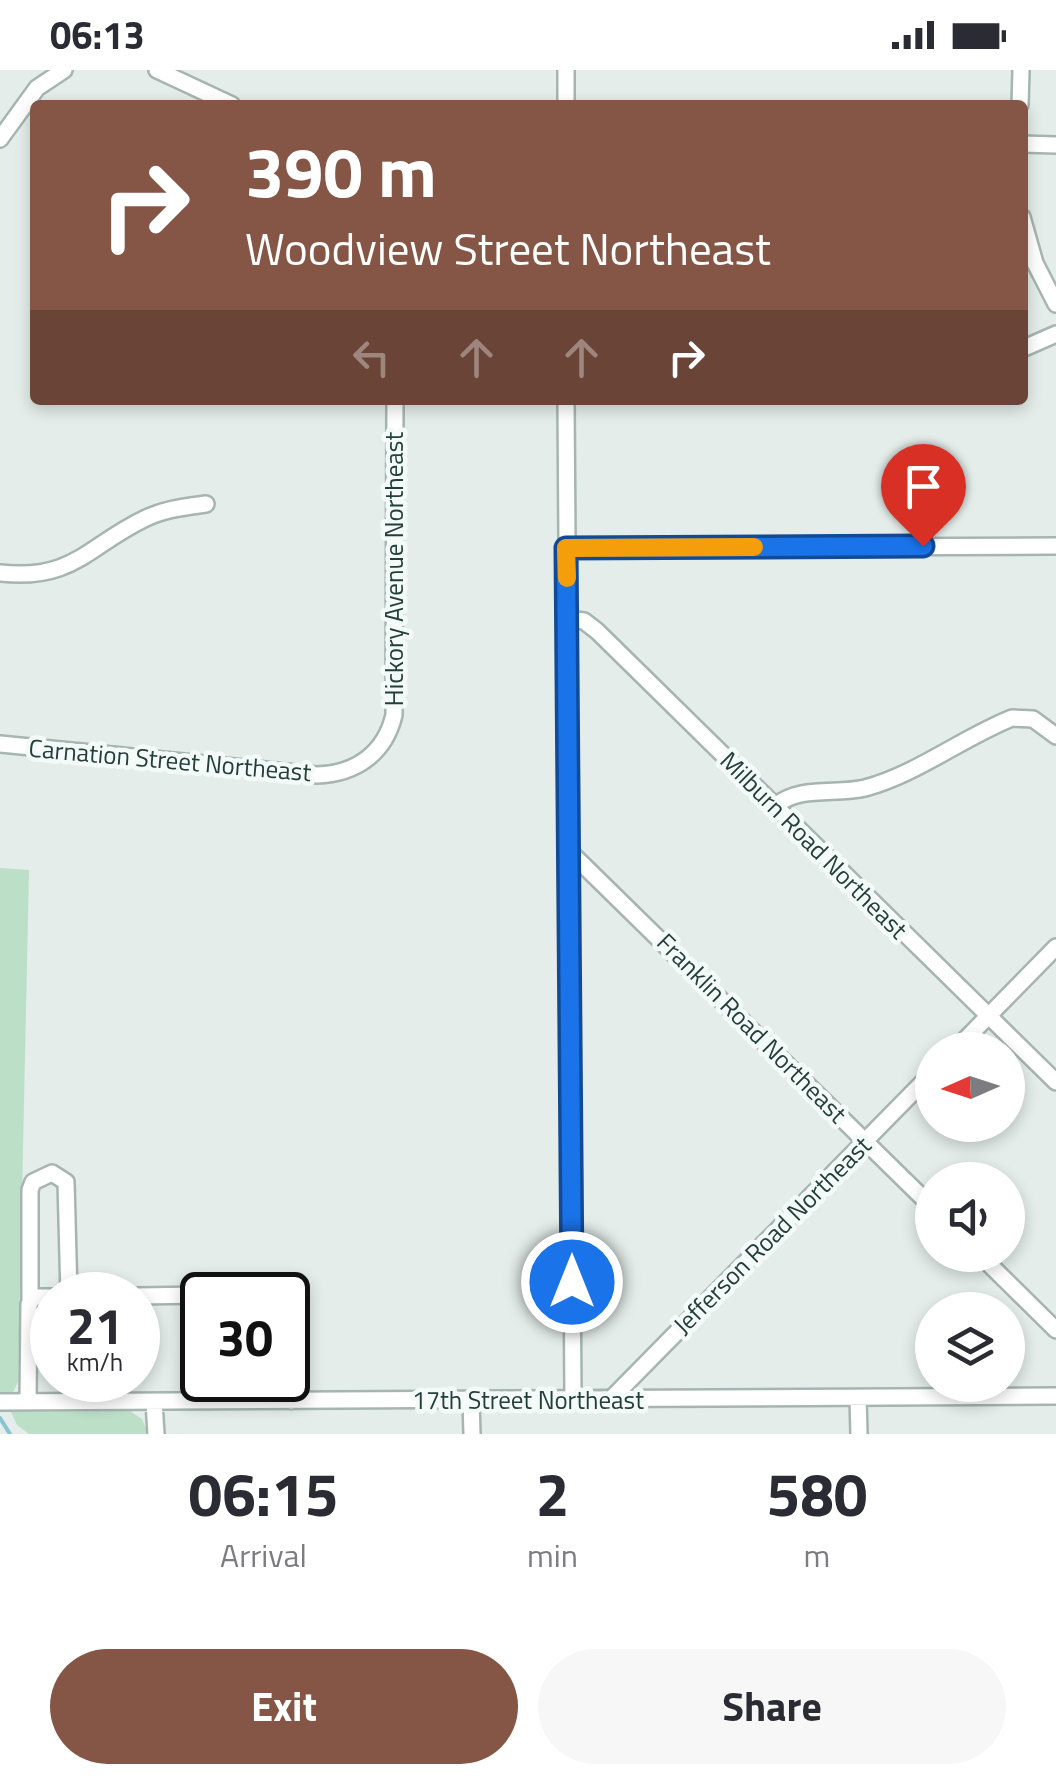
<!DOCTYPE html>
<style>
body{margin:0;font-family:"Titillium Web",sans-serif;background:#f7f7f7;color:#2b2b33;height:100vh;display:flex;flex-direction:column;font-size:38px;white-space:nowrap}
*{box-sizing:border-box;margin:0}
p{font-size:32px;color:#7c7c81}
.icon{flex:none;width:55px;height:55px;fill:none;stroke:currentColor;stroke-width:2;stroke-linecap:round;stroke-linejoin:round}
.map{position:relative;height:1364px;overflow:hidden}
.details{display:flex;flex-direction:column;background:#fff;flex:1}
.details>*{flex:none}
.guide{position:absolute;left:30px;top:30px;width:998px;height:305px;border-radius:10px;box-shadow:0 5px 15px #0003;background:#855645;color:#fff;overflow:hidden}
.needle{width:65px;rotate:267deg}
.tools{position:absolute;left:915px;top:962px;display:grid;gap:20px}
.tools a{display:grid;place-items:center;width:110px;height:110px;border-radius:50%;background:#fff;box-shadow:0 5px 15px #0003;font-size:50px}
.speed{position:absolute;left:30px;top:1202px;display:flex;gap:20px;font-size:50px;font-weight:700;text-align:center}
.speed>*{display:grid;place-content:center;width:130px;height:130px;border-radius:50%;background:#fff;box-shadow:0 5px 15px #0003;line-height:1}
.speed small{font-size:25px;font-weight:400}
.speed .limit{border:5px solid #111;border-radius:15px;background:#fff;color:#111}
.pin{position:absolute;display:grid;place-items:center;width:85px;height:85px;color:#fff;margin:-102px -42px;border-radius:50% 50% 50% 0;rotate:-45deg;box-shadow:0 0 10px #0007}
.pin .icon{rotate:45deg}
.me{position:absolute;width:110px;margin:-55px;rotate:0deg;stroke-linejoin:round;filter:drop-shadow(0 0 8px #0008)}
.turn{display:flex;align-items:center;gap:35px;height:210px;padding:0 50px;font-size:45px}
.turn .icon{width:130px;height:130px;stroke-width:2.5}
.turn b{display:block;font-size:70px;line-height:85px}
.lanes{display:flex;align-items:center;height:95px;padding:0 50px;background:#0003;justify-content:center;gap:50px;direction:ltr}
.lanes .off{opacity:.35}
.eta{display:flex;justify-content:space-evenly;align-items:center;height:170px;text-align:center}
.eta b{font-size:60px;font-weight:700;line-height:70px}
.primary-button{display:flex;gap:20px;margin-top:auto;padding:20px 50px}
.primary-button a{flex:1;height:115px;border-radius:60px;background:#855645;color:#fff;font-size:40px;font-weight:700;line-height:115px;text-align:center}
.primary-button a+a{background:#f7f7f7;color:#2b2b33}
.status{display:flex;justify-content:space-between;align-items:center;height:70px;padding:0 50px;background:#fff;direction:ltr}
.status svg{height:28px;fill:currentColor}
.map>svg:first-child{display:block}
.green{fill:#bcdfc8}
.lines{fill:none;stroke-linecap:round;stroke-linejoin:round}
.stream{stroke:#8bc3d3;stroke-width:4}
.minor-casing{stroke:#a6b5b1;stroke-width:20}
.minor{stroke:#fff;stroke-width:15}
.route-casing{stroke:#114b97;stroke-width:25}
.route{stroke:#1a73e8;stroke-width:18}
.slow{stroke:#f59e0b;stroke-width:18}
.labels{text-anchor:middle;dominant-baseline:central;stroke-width:9;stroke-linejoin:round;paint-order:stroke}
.street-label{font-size:25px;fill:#233f39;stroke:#f4faf7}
</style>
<div class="status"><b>06:13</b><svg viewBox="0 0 49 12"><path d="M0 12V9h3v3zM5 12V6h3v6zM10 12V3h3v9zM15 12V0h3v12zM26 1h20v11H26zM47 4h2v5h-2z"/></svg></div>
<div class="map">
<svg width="1056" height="1364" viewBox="0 0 1056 1364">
<rect width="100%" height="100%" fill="#e4edea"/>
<path class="green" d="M0 798 29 800 18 1312 12 1324 0 1325Z
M130 1341 142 1349 148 1364H29L17 1355 11 1342Z"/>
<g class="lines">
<path class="stream" d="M0 1348 10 1364"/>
<g class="minor-casing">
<path id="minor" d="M157 0 232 35
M566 35V0
M1020 35 1021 0
M0 69 37 18 64 0
M1022 74 1056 75
M1022 147 1035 193 1056 234
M1022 279 1056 264
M566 330 573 1329
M567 478 1056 476
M0 503C73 511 88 476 144 449 164 439 184 437 206 434
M567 549 584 551 597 561 1056 1012
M0 674 317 705C356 704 385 683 394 645L395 330
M775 736C800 715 836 725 865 718 917 704 962 668 1012 648L1033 649 1056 666
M569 781 932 1137
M955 980 1056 877
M980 1185 1056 1260
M218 1225H267
M138 1226 202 1225
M30 1231V1120L33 1112 52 1103 66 1112 69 1225
M288 1235 291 1331
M612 1328 932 1003
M858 1328 859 1364
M471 1330 472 1364
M0 1332 1056 1326
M28 1332 29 1234 34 1227H52
M154 1332 156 1364"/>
</g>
<use href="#minor" class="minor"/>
</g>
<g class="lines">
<g class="route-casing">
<path id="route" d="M572 1212 566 478 923 476"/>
</g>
<use href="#route" class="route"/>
<path class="slow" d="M567 508 566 478 754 477"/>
</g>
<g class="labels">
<g class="street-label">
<text transform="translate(394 499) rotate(-90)">Hickory Avenue Northeast</text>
<text transform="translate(170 690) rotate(5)">Carnation Street Northeast</text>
<text transform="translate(814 775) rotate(45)">Milburn Road Northeast</text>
<text transform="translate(752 958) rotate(45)">Franklin Road Northeast</text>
<text transform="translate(772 1165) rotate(-45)">Jefferson Road Northeast</text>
<text x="528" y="1330">17th Street Northeast</text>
</g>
</g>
</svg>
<div class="tools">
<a><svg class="needle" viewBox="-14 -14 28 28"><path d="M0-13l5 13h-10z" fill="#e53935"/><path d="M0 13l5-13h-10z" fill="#7c7c81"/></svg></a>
<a><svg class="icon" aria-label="sound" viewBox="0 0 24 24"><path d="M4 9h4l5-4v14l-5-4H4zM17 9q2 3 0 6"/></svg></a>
<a><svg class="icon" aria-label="layers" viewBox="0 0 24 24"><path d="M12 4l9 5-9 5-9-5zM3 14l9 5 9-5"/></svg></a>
</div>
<div class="speed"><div>21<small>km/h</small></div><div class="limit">30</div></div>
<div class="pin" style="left:923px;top:476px;background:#d93025"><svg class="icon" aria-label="arrive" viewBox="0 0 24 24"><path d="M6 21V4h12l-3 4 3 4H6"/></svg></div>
<svg class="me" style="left:572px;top:1212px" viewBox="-20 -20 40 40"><circle r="17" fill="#1a73e8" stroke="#fff" stroke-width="3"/><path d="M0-11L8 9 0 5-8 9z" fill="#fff"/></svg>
<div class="guide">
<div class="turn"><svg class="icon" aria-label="right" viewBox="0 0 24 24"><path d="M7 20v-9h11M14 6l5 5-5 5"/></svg><div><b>390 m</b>Woodview Street Northeast</div></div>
<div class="lanes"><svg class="icon off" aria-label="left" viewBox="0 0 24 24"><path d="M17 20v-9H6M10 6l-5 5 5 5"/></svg><svg class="icon off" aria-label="ahead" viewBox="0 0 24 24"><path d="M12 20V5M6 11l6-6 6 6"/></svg><svg class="icon off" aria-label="ahead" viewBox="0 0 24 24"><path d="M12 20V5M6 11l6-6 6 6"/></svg><svg class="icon" aria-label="right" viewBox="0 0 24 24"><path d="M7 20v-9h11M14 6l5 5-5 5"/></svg></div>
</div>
</div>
<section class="details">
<div class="eta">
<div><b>06:15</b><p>Arrival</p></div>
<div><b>2</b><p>min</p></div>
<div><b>580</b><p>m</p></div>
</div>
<div class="primary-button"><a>Exit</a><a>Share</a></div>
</section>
